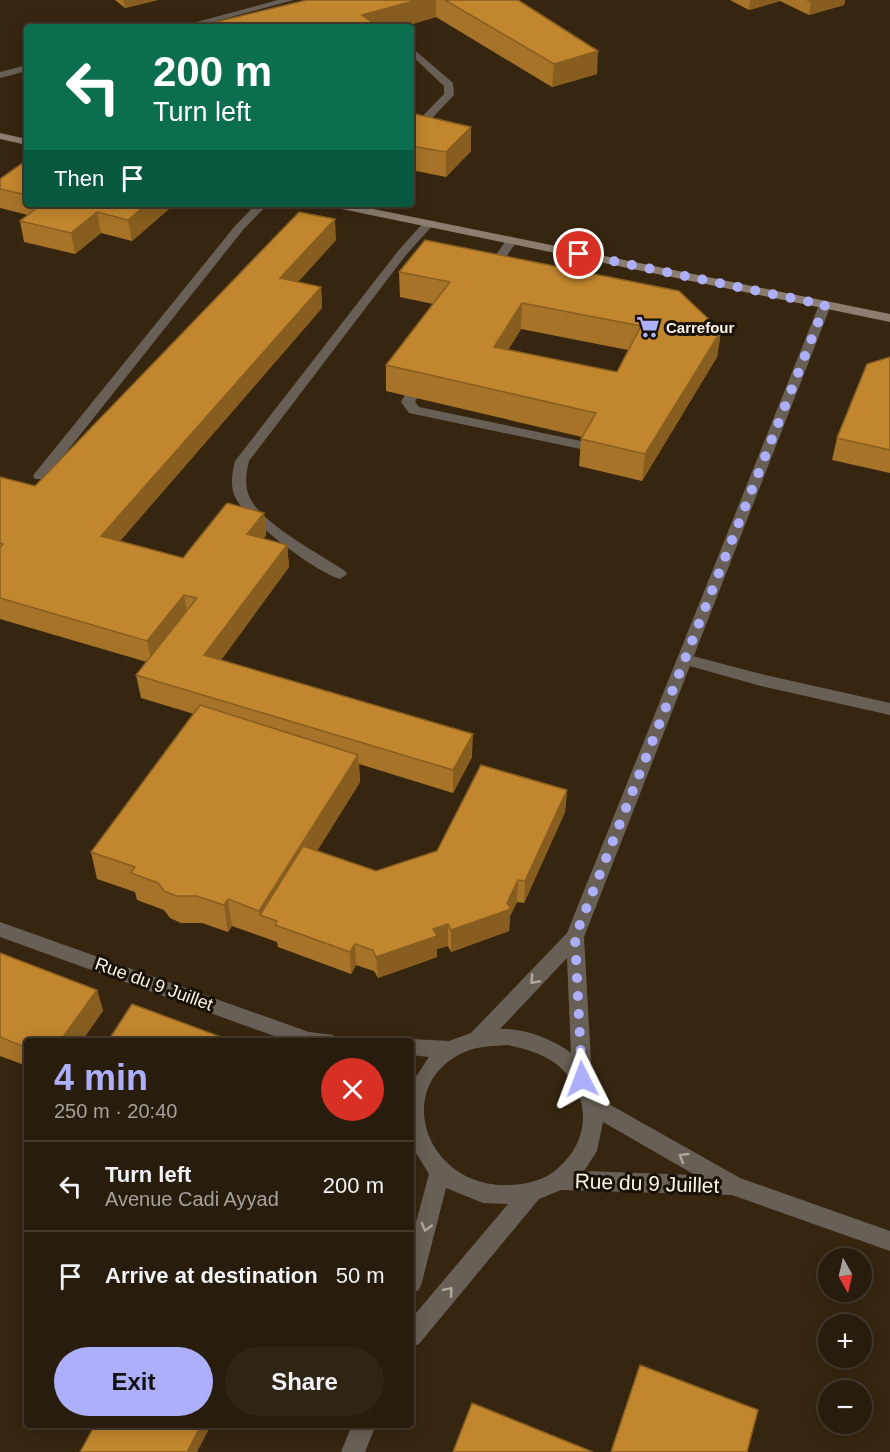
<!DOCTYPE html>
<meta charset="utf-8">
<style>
body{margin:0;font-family:Helvetica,sans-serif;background:#302515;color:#f1f3f6;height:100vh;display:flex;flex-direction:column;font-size:22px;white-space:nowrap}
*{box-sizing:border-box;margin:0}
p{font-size:20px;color:#a5a19d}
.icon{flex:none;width:33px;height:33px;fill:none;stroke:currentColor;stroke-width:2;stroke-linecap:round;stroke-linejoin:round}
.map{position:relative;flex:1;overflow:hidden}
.sheet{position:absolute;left:24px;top:1038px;width:390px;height:390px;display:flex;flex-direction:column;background:#281c0c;border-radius:6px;box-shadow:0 3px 15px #0003,0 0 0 2px #443a2d}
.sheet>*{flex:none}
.top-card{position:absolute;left:24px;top:24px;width:390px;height:183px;border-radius:6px;box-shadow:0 3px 15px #0003,0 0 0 2px #443a2d;background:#0b6e4f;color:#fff;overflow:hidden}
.needle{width:39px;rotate:172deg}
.fabs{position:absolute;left:818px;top:1248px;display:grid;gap:12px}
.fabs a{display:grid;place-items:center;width:54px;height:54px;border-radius:50%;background:#281c0c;box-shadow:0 3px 15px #0003,0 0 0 2px #443a2d;font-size:30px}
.pin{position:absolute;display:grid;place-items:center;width:51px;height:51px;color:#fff;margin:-26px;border:3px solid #fff;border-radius:50%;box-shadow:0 2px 6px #0007}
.me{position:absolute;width:66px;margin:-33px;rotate:357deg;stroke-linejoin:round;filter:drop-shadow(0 0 4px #0008)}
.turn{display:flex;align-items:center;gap:21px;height:126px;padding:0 30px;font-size:27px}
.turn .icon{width:78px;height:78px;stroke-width:2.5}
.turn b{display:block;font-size:42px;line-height:51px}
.then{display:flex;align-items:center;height:57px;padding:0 30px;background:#0003;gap:12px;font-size:22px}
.round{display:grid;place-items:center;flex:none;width:63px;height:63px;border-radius:32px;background:#302515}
.overview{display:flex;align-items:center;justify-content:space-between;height:102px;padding:0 30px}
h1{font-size:36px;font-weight:800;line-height:45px;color:#adaffb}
.cta{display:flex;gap:12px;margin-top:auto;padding:12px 30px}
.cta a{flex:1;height:69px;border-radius:36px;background:#adaffb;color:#111;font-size:24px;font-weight:800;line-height:69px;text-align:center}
.cta a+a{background:#302515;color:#f1f3f6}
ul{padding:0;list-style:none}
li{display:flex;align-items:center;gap:18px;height:90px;padding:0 30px;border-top:2px solid #443a2d}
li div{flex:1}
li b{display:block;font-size:22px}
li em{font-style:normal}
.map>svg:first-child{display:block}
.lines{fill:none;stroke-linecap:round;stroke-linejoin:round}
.service{fill:#686056;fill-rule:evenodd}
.minor{fill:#686056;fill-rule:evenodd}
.tertiary{fill:#686056;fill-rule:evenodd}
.secondary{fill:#8b7e6e;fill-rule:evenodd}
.wall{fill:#a67328;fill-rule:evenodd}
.shaded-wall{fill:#875e20}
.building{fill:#c1862e;stroke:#875e20;stroke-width:1.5;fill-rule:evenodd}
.oneway{stroke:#b2a99e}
.route{stroke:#adaffb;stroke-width:10;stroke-dasharray:0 18}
.labels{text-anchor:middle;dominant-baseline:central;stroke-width:6;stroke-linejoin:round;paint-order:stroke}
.far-poi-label{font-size:15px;font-weight:bold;fill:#fdf2e5;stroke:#181108;text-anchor:start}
.street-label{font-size:18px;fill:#fdf2e5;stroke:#181108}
.near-street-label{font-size:21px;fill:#fdf2e5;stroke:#181108}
</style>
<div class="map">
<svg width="890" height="1452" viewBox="0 0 890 1452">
<rect width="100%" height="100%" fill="#362610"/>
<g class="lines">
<path class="service" d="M256 204H268L243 230 45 479H35L33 476 35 473 235 226Z
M428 221 432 222V226L406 255 249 461C246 473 244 486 250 498 262 524 320 554 345 571L347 574 340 579C317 573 245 519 235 497 230 486 232 473 235 461L398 251 424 222Z
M511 238 517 241 494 275 490 276 486 275 484 272 507 239Z
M420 375 427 379 415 402 419 407 600 445 607 449 600 453 409 413 401 402 415 376Z
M685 654 761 674 890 703V715L761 686 679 663 677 659 679 655Z"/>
<path class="minor" d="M411 47 453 83 454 95 415 136 411 137V128L444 94V86L411 55Z
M825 301 831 305 584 937 592 1080 600 1099 740 1178 890 1231V1251L732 1195 561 1190 539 1199 419 1344 411 1347V1319L508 1204 483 1203 446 1188 422 1282 419 1290 411 1293V1241L429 1174 411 1145V1084L429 1057 411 1055V1041H404L411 1039 449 1041 471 1033 567 933 819 305ZM567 958 571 1053C552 1039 524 1028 500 1029ZM508 1045C525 1049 541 1053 555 1063 591 1091 593 1139 557 1169 545 1180 527 1184 511 1185 425 1190 389 1083 467 1051 480 1046 495 1046 508 1045ZM603 1122 695 1175 584 1171 597 1151Z
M0 922 309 1032 333 1035 336 1041H288L0 937Z
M352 1425H376L365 1452H341Z"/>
<path class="tertiary" d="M278 0H294L194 27H178Z
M27 65V71L0 78V72Z"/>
<path class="secondary" d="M0 133 27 139V145L0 139Z
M326 204H349L890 314V322L332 207Z"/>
</g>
<path class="wall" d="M115 0H158L125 8Z
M307 0H518L597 74 552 87 436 17 402 27H195Z
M730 0H845L844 5 809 15 780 1 749 10Z
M411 113 471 127V151L446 177 411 170Z
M27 160V204H169L170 208 132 241 101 233 75 254 24 242 20 221 28 215 0 208V179Z
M336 240 298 282 321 287 322 308 120 541 183 558 264 513 266 535 263 539 287 545 289 567 221 660 472 757 453 793 359 764 360 782 317 851 376 871 437 851 567 790 565 812 524 903 517 902 510 916 509 931 451 952 448 946 437 949V957L378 978 374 971 356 965 351 974 278 947 277 942 232 926 228 932 202 923H181L170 918 164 910 137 900 135 892 97 879 91 852 194 714 141 698 136 675 147 662 0 619V477L35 486Z
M399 272 721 331 717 357 642 481 579 466 581 439 582 437 386 391V365L433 304 400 297ZM521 329 628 350 617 372 508 350Z
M890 357V473L832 460 837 438Z
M0 953 97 990 103 1011 27 1041V1066L0 1056Z"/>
<path class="shaded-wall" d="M123 0H158L125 8Z
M417 0H436V17L402 27H363L362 15Z
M750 0H780V1L749 10Z
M819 0H845L844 5 809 15 811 2Z
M598 51 597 74 552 87 554 64Z
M412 65V89L411 90V66Z
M471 127V151L446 177V152Z
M147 204H169L170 208 132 241 128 220Z
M97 212 101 233 75 254 71 233Z
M335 219 336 240 282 299 280 278Z
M321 287 322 308 105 558 101 536Z
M522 303 521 329 493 374 494 347Z
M721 331 717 357 642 481 645 454Z
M264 513 266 535 250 557 247 534Z
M287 545 289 567 208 678 204 655Z
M184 595 188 618 152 664 147 641Z
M473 734 472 757 453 793V770Z
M358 755 360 782 274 920 260 915 259 911Z
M567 790 565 812 524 903 525 881Z
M518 880 517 902 510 916 509 931 451 952V930L507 903Z
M228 899 232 926 228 932 224 905Z
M448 924V946L437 949V957L378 978 376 957 433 929Z
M355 944 356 965 351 974 350 952Z
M97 990 103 1011 82 1041H60Z
M201 1425H211L197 1452H187Z"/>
<path class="building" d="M307 0H417L362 15 379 27H195Z
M445 0H518L598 51 554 64Z
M807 0H819L811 2Z
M411 113 471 127 446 152 411 146Z
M27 160V195L0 189V179Z
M42 204H147L128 220 97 212 71 233 20 221Z
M299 212 335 219 280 278 321 287 101 536 183 558 227 503 264 513 247 534 287 545 204 655 473 734 453 770 136 675 197 598 184 595 147 641 0 598V547L3 544 0 543V477L35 486Z
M425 240 679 291 721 331 645 454 581 439 596 413 386 365 450 282 399 272ZM522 303 641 326 617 372 494 347Z
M890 357V450L837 438 867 364Z
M200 705 358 755 259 911 228 899 224 905 197 896H176L164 891 158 883 131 873 135 867 91 852Z
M481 765 567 790 525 881 518 880 507 903 511 909 451 930 448 924 433 929 437 936 376 957 373 950 355 944 350 952 275 925 277 921 260 915 303 846 376 871 437 851Z
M0 953 97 990 60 1041H27V1048L0 1037Z
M132 1004 232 1041H108Z
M640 1365 758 1410 747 1452H611Z
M472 1403 593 1452H453Z
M95 1425H201L187 1452H80Z"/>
<defs><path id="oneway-chevron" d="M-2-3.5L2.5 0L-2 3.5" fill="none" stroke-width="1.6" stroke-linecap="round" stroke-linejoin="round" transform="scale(1.5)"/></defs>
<g class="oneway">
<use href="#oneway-chevron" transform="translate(534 980) rotate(133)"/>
<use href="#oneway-chevron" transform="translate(683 1157) rotate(-150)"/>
<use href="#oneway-chevron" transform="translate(426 1227) rotate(105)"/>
<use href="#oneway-chevron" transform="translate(449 1291) rotate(-50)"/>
</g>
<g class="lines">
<path class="route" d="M579 254 825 305 575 937 582 1079"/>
</g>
<defs>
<g id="supermarket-bare" transform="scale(1.8)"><path d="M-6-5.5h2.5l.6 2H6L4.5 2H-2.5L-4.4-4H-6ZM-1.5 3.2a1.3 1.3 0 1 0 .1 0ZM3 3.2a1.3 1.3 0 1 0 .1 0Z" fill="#adaffb" stroke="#181108" stroke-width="2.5" paint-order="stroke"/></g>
</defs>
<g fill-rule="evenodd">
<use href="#supermarket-bare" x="648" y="327"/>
</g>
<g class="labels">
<g class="far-poi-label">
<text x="666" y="327">Carrefour</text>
</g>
<g class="street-label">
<text transform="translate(154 984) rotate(20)">Rue du 9 Juillet</text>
</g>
<g class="near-street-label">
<text transform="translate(647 1183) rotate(2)">Rue du 9 Juillet</text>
</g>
</g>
</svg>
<div class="fabs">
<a><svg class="needle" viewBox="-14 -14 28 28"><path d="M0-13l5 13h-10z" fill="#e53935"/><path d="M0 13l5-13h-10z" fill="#a5a19d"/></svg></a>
<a>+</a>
<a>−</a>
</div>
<div class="pin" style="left:579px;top:254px;background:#d93025"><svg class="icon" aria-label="arrive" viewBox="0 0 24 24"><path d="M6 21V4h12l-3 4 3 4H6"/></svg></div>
<svg class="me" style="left:582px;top:1079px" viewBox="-20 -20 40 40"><path d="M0-17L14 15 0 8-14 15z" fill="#adaffb" stroke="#fff" stroke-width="4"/></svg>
<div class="top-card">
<div class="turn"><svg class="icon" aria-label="left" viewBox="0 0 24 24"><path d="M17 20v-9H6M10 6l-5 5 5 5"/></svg><div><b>200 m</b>Turn left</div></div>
<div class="then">Then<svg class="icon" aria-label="arrive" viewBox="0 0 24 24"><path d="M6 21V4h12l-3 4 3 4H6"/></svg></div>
</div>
<section class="sheet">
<div class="overview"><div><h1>4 min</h1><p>250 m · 20:40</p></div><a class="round" style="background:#d93025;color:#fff"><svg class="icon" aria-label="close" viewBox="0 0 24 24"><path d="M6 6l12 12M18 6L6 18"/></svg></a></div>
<ul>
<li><svg class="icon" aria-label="left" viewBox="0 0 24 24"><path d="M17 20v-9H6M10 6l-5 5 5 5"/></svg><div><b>Turn left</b><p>Avenue Cadi Ayyad</p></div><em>200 m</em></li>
<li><svg class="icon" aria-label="arrive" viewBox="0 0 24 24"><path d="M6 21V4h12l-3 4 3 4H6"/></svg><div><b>Arrive at destination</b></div><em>50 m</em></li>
</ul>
<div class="cta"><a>Exit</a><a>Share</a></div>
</section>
</div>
